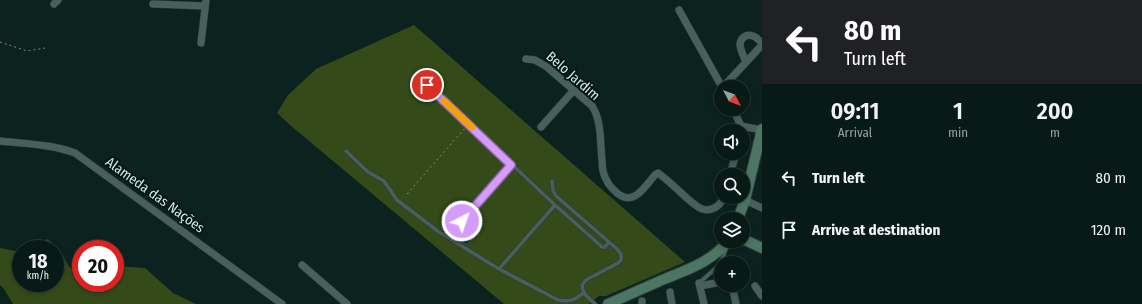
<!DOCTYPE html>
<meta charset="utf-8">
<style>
body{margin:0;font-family:"Fira Sans Condensed",sans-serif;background:#162723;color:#f1f3f6;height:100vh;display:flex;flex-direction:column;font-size:15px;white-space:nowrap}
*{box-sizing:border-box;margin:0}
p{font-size:13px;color:#98a1a1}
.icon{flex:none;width:22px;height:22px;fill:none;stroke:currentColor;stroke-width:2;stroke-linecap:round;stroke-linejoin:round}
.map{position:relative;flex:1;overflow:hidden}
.drawer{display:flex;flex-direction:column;background:#081a16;width:380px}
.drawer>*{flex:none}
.top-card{background:#202124;color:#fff;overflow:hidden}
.needle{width:26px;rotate:131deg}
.controls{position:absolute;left:714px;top:80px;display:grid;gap:8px}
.controls a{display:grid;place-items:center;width:36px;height:36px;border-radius:50%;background:#081a16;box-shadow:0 2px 6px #0003,0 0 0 1px #293835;font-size:20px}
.speed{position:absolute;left:12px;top:240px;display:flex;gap:8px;font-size:20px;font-weight:700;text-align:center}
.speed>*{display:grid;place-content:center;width:52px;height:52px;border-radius:50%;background:#081a16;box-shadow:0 2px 6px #0003,0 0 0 1px #293835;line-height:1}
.speed small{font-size:10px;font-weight:400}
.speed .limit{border:6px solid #d22;background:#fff;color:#111}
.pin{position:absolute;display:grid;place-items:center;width:34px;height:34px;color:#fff;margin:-17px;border:2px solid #fff;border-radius:50%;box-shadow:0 1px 4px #0007}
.me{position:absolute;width:44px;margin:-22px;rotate:41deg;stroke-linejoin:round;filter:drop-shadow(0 0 3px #0008)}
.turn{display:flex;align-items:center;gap:14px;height:84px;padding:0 16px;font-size:18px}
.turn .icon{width:52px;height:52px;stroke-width:2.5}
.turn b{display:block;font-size:28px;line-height:34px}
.eta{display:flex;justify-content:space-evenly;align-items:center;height:68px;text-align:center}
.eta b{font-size:24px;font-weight:600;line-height:28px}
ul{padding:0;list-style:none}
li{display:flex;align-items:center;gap:12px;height:52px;padding:0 16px}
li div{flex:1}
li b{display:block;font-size:15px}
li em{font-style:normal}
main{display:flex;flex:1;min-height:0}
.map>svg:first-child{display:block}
.green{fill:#344b19}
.building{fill:#0b3c42;stroke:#40585c}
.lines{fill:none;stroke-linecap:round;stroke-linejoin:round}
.service-casing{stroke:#303b38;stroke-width:5}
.minor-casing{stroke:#303b38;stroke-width:8}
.secondary-casing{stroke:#303b38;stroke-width:12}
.path{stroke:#768884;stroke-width:1;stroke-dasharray:2 3;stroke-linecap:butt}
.service{stroke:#48605b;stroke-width:3.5}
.minor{stroke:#48605b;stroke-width:7}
.secondary{stroke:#4c7664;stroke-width:10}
.route-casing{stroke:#8a65a3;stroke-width:10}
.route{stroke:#d59cfb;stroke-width:7}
.slow{stroke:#f59e0b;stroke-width:7}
.labels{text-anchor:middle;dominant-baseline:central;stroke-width:4;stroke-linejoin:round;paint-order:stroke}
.street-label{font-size:14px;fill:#d9e7e4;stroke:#031915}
</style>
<main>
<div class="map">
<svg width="762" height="304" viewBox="0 0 762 304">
<rect width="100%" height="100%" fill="#0b221e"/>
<path class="green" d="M414 25 685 262 606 296H599L589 304H504L290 125 277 113 288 95 316 69Z
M48 239 60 251 70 268 81 267V283H115V266L145 268 173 293 196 304H13L4 289 0 285V248L21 252V283H55V249H26L33 244Z"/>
<path class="building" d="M459 220 461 228 473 238 467 245 456 239 441 227 446 221Z"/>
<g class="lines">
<g class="service-casing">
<path id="service" d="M427 85 555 205 602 247H605L609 242
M346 151 368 172 384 181 397 200 439 232 499 269 558 300C569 302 576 300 583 293
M552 181 553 190 556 196 617 249 621 254V260L618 263 586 280 582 285C582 294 589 298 595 304
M462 221 511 165
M499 269 555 205
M699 283C712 271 722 266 726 248"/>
</g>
<g class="minor-casing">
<path id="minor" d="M54 4 58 0
M153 4 205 6
M679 10 722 87
M201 43 206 0
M526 59 535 60 547 67 592 106C602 121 600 143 602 160 602 168 603 175 607 181 609 186 613 189 617 193 634 207 644 187 655 175L658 173C669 181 679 191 689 200 693 203 697 207 702 209 712 212 720 206 724 197
M746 62C744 57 740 50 740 44 741 36 749 33 755 37 757 38 760 41 762 43
M723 87 762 45
M733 109 741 126 762 130
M541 127 574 90
M0 141C25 144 51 144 75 153L282 304
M730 175 736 153
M745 200 762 208
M302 265 347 304
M699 283 704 304
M732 285 736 304
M700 286 721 282
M755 286 762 296
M670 292 672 304
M642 301V304"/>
</g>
<g class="secondary-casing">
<path id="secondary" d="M738 219 745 200 762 129
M743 239 762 248
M608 304C626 296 644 288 662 280 686 270 712 262 728 241"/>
</g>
<path class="path" d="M0 42 27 51 45 48
M407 194 466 127"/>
<use href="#service" class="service"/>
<use href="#minor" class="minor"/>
<use href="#secondary" class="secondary"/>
</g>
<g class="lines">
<g class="route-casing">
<path id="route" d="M427 85 511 165 462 221"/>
</g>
<use href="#route" class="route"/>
<path class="slow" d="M444 101 472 127"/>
</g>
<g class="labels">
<g class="street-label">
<text transform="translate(573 76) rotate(41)">Belo Jardim</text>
<text transform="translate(155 195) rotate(36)">Alameda das Nações</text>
</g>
</g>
</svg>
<div class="controls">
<a><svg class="needle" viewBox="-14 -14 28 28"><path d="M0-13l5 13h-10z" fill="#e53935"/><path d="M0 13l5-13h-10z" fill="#98a1a1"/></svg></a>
<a><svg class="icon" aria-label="sound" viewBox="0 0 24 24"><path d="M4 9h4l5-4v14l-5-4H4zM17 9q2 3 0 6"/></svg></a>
<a><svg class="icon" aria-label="search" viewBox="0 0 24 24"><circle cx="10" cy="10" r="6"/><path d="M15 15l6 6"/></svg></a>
<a><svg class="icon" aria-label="layers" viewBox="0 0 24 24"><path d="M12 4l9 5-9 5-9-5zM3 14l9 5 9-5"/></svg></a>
<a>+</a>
</div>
<div class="speed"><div>18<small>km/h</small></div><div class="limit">20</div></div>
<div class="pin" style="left:427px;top:85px;background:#d93025"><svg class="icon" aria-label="arrive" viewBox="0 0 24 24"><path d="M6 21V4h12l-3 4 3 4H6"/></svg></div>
<svg class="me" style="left:462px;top:221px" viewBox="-20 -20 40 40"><circle r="17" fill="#d59cfb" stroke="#fff" stroke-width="3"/><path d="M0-11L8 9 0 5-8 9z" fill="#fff"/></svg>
</div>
<section class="drawer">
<div class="top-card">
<div class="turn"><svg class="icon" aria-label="left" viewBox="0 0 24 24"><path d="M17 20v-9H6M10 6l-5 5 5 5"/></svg><div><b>80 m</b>Turn left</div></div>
</div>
<div class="eta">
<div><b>09:11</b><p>Arrival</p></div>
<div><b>1</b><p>min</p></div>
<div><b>200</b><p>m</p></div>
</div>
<ul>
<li><svg class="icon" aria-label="left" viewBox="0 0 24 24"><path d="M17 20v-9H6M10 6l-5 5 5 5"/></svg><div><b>Turn left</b></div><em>80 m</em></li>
<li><svg class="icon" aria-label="arrive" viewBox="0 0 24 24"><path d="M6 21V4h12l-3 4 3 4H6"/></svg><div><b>Arrive at destination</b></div><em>120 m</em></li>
</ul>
</section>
</main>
